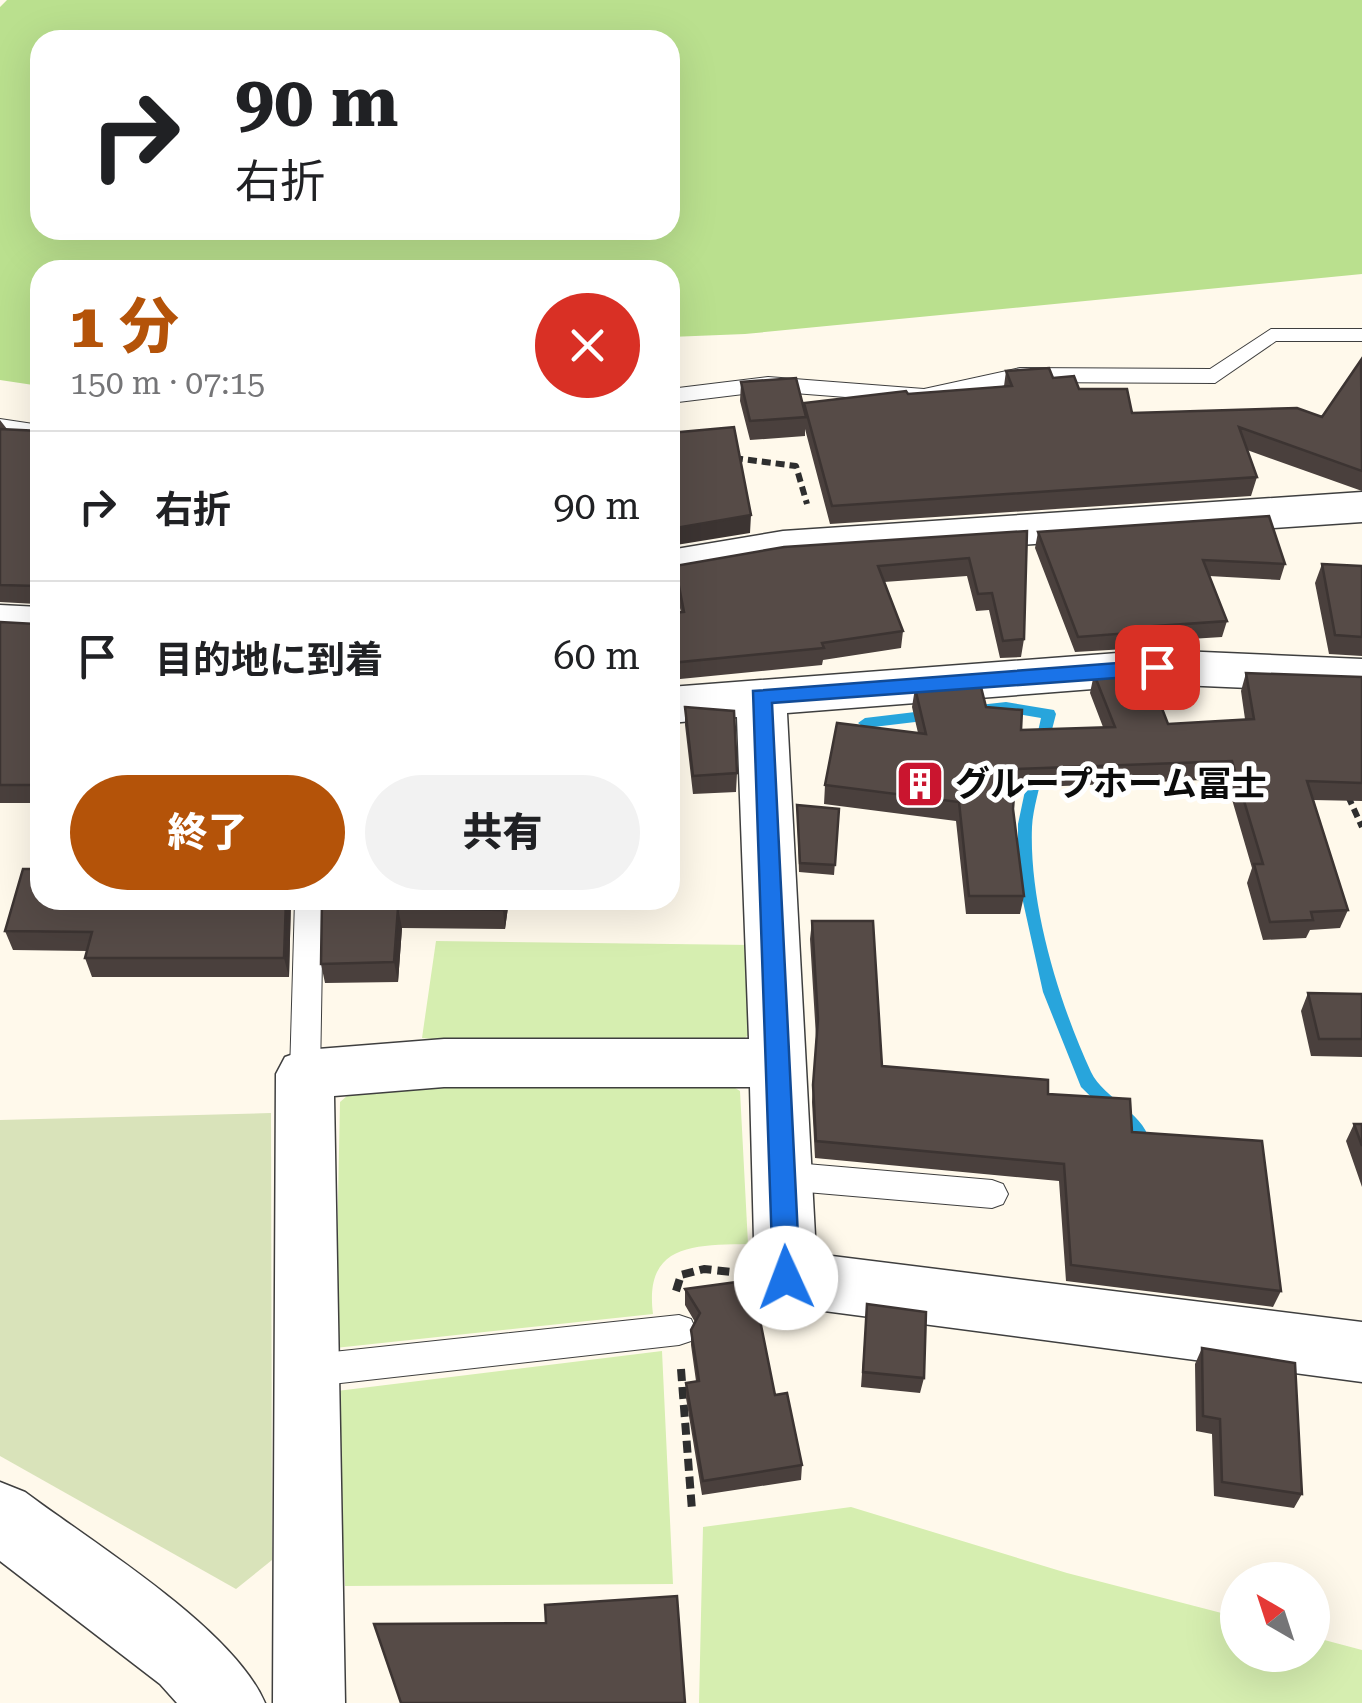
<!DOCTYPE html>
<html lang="ja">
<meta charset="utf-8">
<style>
body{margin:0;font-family:"Roboto Serif","Noto Sans JP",serif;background:#f2f2f2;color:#202124;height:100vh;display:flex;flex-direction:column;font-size:38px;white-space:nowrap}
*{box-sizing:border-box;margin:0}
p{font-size:32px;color:#757577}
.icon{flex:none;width:55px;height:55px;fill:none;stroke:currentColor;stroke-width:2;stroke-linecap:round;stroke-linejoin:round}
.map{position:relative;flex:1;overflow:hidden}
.panel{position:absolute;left:30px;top:260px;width:650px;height:650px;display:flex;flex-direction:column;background:#fff;border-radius:30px;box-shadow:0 10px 40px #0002}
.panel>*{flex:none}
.top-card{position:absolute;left:30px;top:30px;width:650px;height:210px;border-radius:30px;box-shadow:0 10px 40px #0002;background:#fff;color:#202124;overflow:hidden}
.needle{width:65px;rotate:321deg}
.controls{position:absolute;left:1220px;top:1562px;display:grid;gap:20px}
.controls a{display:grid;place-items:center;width:110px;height:110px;border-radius:50%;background:#fff;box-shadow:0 10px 40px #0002;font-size:50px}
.pin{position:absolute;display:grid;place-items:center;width:85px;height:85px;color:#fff;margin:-42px;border-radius:20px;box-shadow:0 5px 15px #0006}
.me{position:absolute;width:110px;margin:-55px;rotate:358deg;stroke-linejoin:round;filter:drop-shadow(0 0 8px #0008)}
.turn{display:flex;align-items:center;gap:35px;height:210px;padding:0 40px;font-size:45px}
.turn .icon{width:130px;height:130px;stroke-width:2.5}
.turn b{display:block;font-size:70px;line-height:85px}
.round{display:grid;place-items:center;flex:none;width:105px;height:105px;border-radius:52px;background:#f2f2f2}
.head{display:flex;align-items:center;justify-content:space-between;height:170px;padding:0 40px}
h1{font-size:60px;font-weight:800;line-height:75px;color:#b45309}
.action{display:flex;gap:20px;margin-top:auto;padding:20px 40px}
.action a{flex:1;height:115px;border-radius:60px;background:#b45309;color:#fff;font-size:40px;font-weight:800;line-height:115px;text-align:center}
.action a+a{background:#f2f2f2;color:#202124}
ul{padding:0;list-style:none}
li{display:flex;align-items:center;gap:30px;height:150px;padding:0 40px;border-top:2px solid #e0e0e0}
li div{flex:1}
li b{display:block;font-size:38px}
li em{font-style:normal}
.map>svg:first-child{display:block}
.green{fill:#d6eeb0}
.forest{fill:#bae08e;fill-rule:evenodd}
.cemetery{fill:#d9e3ba}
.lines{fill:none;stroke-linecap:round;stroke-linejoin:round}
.stream{fill:#28a5dc;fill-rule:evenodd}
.service-casing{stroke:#3f3f3f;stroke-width:2}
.minor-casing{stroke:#3f3f3f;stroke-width:3}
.tertiary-casing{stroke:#3f3f3f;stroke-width:3}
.path-far1{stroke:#2e2e2e;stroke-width:6;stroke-dasharray:9 5;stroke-linecap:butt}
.path{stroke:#2e2e2e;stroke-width:8;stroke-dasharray:12 6;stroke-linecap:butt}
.service{fill:#fff;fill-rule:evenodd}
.minor{fill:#fff;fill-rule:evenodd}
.tertiary{fill:#fff;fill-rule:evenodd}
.wall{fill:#4a403d}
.shaded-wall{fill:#3c3432}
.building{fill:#564b47;stroke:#3c3432;stroke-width:2.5}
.route{fill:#1a73e8;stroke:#114b97;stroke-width:2.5}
.labels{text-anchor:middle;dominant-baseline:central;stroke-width:10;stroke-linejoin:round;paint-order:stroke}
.poi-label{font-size:35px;font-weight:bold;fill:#0c0c0c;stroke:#fff;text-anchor:start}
</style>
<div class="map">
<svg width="1362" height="1703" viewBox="0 0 1362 1703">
<rect width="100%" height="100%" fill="#fff9eb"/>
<path class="green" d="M436 941 752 945 758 1027 729 1051 556 1049 422 1038Z
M722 1080 740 1091 748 1244C693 1245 644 1244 653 1314L335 1348 340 1102 361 1084Z
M662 1351 673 1584 345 1586 337 1391Z
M851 1507 1067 1573 1237 1617 1238 1655H1312L1313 1637 1362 1650V1703H699L703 1527Z"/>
<path class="forest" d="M7 0H1362V274L745 334 670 337V270H40V386L0 380V7ZM40 40H670V230H40Z"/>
<path class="cemetery" d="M271 1113 272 1560 236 1589 0 1456V1120Z"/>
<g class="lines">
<path class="stream" d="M1006 702 1054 710 1056 714 1047 749 1042 750 1035 745 1041 718 1006 712 979 715 972 710 979 705Z
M932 710 939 715 932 720 865 728 858 723 865 718Z
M1037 762 1044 767C1040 787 1033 808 1032 827 1029 904 1059 1003 1091 1072 1105 1102 1160 1119 1148 1156L1142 1158 1136 1156 1133 1138 1081 1087 1043 992 1018 879V824L1030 767Z"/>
<g class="service-casing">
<path id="service" d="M1271 329H1362V341H1276L1215 383 1020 382 924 403 768 391 670 403V389L768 377 924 389 1020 368 1210 369Z
M0 419 40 425V439L0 433Z
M295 900H323L320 1074 316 1083 305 1087 294 1083 290 1074Z
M783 1162 992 1180 1003 1184 1008 1194 1003 1204 992 1208 783 1190 772 1186 767 1176 772 1166Z
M679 1315 691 1319 696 1330 691 1341 679 1345 305 1387 293 1382 288 1371 293 1360 305 1355Z"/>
</g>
<g class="minor-casing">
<path id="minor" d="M1362 492V522L783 561 670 580V550L783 531Z
M0 605 40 607V639L0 637Z
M1157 650 1362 659V693L1157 684 787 713 816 1254 1362 1322V1382L786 1306 764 1298 755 1278 750 1087H444L334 1096 345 1703H273L276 1074 285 1057 305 1050 444 1039H749L737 717 670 723V687Z"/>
</g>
<g class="tertiary-casing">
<path id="tertiary" d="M0 1482 25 1492C93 1543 233 1628 265 1703H177L160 1684 0 1561Z"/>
</g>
<path class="path-far1" d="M734 458 796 466 807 504
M1348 796 1362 827"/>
<path class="path" d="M676 1291 681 1275 704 1269 731 1272
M681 1369 692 1510"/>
<use href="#service" class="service"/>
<use href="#minor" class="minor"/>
<use href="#tertiary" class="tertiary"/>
</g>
<path class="wall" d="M1362 360V491L1247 450 1257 477 1251 496 830 524 805 429V436L750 440 740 401 741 382 804 409V403L1004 386 1006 371 1053 378 1132 413 1322 417Z
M0 420 7 429 40 431V803H0V622L36 624V604L0 602Z
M1027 531 1024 639 1021 657 1000 658 989 610 976 611 967 576 884 582 903 631 901 648 823 660 822 665 670 680V621H673V613H681L675 583V566Z
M1038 532 1285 564 1280 580 1209 576 1227 621 1222 637 1127 643 1126 649 1075 652 1035 548Z
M1322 564 1362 566V656L1329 654 1315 583Z
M1246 673 1362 677V801L1313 800 1348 910 1340 928 1310 930 1306 938 1263 940 1247 883 1252 868 1226 779 1015 788 1013 809 1024 896 1020 914H966L956 821 824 804 825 785 918 733 912 707 915 688 986 707 1021 730 1103 727 1090 693 1094 674 1168 724 1245 719 1241 691Z
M685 707 737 773 736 792 693 794 685 725Z
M797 805 839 809 834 875 799 872Z
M40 900H291L289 977H92L85 958 87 951 13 950 5 931Z
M322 900H509L505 929 402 928 398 982 325 983 321 964Z
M812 921 882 1066 1048 1094 1132 1132 1281 1291 1273 1307 1066 1281 1059 1181 815 1158 812 1102 816 1037 810 939Z
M1308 993 1362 994V1057L1311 1056 1301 1011Z
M1354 1124H1362V1187L1346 1141Z
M685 1289 775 1395 802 1465 801 1480 702 1495 686 1398V1383L696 1381 691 1345V1330L695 1322 685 1305Z
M867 1304 924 1378 920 1393 861 1387Z
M1202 1348 1302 1494 1294 1508 1214 1496 1212 1434 1196 1431 1195 1364Z"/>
<path class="shaded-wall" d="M751 515 750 533 670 546V529Z
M286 900H291L289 977 284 958Z
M504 900H509L505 929 503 910Z
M398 908 402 928 398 982 394 962Z"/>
<path class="building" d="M1361 360 1362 471 1239 427 1257 477 832 506 804 403 906 391 908 394 1012 386 1006 371 1049 368 1053 378 1074 376 1079 389H1127L1132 413 1297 408 1322 417Z
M796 378 806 417 750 421 741 382Z
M734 427 751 515 670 529V433Z
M0 429 40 431V785H0V622L36 624 37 586 0 585Z
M1269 516 1285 564 1203 560 1227 621 1128 628 1130 633 1078 637 1038 532Z
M1027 531 1024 639 1003 641 992 593 978 594 969 558 878 566 903 631 822 643 824 648 670 663V621H674L673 613 684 612 675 566 784 547Z
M1322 564 1362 566V637L1335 635Z
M1147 670 1168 724 1254 719 1246 673 1362 677V783L1307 781 1348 910 1311 912 1313 920 1270 922 1254 864H1263L1232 761 1016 769 1013 809 1024 896H969L959 802 825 785 837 723 926 734 915 688 980 683 986 707 1022 710 1021 730 1115 727 1094 674Z
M685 707 734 711 737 773 693 776Z
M797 805 839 809 835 865 800 863Z
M23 869H40V900H286L284 958H85L92 932 5 931Z
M322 900H504L503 910 398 908 394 962 321 964Z
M812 921H873L882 1066 1048 1080V1094L1130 1099 1132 1132 1262 1141 1281 1291 1071 1265 1064 1164 816 1141 813 1085 818 1019Z
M1308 993 1362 994V1039H1319Z
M1354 1124H1362V1146Z
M752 1280 775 1395 787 1393 802 1465 703 1481 686 1383 699 1381 691 1330 700 1313 685 1289Z
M867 1304 926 1312 924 1378 863 1372Z
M1202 1348 1295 1363 1302 1494 1222 1482 1220 1419 1203 1416Z
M677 1596 685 1703H401L374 1624 546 1623 545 1605Z"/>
<path class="route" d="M1157 660 1167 667 1157 675 772 703 800 1278 796 1287 786 1290 777 1287 773 1278 753 691Z"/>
<defs>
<g id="building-square" transform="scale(2.5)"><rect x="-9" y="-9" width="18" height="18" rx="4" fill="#ca152f" stroke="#fff"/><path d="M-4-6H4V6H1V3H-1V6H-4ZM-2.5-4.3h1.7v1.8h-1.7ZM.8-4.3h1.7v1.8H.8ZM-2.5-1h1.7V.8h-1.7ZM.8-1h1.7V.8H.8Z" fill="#fff"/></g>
</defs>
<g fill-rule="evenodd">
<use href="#building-square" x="920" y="784"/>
</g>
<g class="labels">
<g class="poi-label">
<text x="955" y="784">グループホーム冨士</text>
</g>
</g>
</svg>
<div class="controls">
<a><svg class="needle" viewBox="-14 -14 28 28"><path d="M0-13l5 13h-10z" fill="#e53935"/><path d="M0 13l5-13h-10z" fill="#757577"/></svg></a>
</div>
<div class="pin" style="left:1157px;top:667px;background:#d93025"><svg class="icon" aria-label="arrive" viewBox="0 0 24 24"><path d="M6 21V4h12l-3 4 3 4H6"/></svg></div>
<svg class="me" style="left:786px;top:1278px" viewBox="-20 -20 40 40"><circle r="19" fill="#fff"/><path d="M0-13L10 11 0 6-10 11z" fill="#1a73e8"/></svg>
<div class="top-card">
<div class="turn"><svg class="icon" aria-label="right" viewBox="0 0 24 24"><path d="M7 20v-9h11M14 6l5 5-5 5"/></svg><div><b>90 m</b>右折</div></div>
</div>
<section class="panel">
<div class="head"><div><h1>1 分</h1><p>150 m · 07:15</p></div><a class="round" style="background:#d93025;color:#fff"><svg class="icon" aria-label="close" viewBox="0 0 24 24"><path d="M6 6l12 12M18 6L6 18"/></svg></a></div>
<ul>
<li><svg class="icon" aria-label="right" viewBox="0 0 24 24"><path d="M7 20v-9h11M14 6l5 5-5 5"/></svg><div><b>右折</b></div><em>90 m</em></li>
<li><svg class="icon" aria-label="arrive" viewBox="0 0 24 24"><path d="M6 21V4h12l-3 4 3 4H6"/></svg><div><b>目的地に到着</b></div><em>60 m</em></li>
</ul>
<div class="action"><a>終了</a><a>共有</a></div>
</section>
</div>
